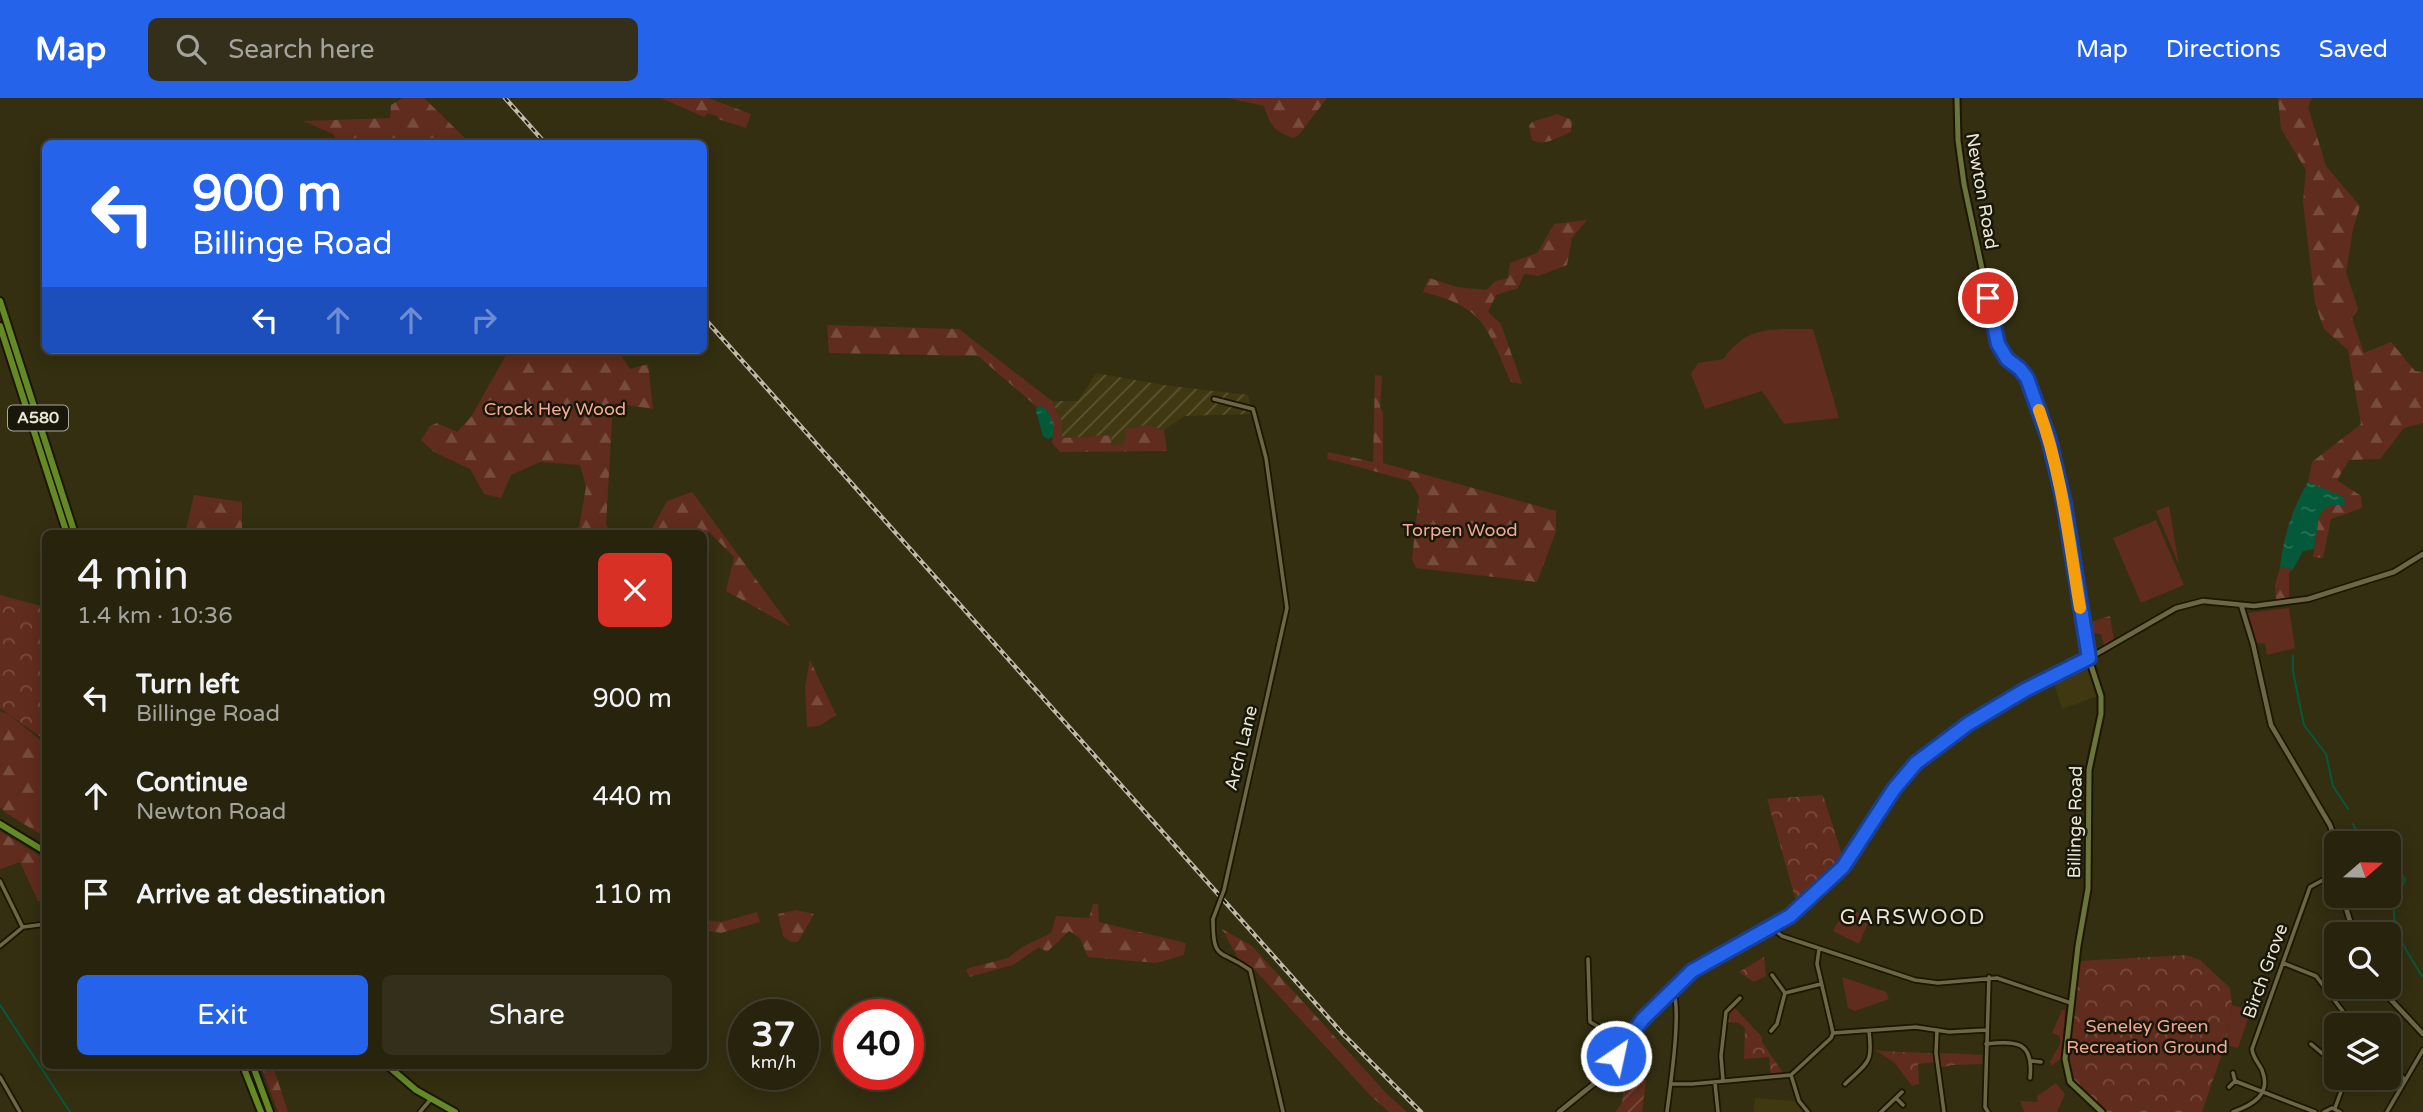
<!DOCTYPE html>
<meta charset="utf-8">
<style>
body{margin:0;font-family:"Varela Round",sans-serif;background:#332f1b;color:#f1f3f6;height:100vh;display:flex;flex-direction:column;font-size:26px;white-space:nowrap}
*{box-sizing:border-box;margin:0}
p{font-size:23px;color:#a4a49d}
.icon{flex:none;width:38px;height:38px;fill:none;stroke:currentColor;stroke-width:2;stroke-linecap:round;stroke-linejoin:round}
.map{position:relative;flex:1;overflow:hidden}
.sheet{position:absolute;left:42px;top:432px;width:665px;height:539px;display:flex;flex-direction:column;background:#27230d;border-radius:10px;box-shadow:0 4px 18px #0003,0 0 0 2px #43402e}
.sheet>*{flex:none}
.guide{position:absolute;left:42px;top:42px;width:665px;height:214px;border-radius:10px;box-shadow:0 4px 18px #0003,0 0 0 2px #43402e;background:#2563eb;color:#fff;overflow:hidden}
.needle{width:46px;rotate:70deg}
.tools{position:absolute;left:2324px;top:733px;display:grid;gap:14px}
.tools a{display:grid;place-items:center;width:77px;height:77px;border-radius:10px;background:#27230d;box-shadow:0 4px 18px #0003,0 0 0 2px #43402e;font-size:35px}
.speed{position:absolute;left:728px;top:901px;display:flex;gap:14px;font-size:35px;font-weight:700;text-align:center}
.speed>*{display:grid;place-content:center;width:91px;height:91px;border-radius:50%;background:#27230d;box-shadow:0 4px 18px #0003,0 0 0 2px #43402e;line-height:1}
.speed small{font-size:18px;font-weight:400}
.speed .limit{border:10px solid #d22;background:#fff;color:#111}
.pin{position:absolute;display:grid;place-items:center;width:60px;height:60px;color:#fff;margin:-30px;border:4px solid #fff;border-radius:50%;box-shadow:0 2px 7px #0007}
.me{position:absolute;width:77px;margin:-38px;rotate:34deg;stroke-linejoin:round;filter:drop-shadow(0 0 5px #0008)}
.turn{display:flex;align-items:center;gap:24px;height:147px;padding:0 35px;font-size:32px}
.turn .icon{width:91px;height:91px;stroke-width:2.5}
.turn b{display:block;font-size:49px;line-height:60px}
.lanes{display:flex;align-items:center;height:66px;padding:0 35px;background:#0003;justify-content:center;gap:35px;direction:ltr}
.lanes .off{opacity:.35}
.round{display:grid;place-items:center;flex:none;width:74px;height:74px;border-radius:10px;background:#332f1b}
.summary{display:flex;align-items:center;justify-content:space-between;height:119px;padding:0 35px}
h1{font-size:42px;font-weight:600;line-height:52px}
.action{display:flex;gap:14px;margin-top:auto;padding:14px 35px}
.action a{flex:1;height:80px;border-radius:10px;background:#2563eb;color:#fff;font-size:28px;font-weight:600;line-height:80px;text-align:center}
.action a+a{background:#332f1b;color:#f1f3f6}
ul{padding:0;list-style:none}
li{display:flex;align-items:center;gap:21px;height:98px;padding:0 35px}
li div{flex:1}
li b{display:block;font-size:26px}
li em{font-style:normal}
header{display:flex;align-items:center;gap:42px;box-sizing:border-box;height:98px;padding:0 35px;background:#2563eb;color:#fff}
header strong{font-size:33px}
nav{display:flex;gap:38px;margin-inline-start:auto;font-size:24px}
.search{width:490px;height:63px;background:#332f1b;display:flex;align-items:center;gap:18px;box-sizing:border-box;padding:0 24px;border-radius:10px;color:#a4a49d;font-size:26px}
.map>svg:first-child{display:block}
.built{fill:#3f3811}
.industrial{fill:url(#industrial-furrows)}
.grass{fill:#602c1d}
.forest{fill:url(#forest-firs)}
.park{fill:url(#park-crowns)}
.garden{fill:url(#garden-furrows)}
.water{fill:url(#water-ripples)}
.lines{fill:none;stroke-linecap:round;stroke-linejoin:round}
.stream{stroke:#04593b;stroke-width:2}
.minor-casing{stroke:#1c1600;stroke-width:7}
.tertiary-casing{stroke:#1c1600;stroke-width:8}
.secondary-casing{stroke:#1c1600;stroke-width:9}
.trunk-casing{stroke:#1c1600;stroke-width:10}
.minor{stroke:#6d6748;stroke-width:3.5}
.tertiary{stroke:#6d6748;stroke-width:4.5}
.secondary{stroke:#6a743b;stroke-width:5}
.trunk{stroke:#648a26;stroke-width:6}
.rail-casing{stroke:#bfbba7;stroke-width:4.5}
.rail{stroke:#19170a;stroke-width:2;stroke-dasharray:5;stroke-linecap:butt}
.minor-bridge-casing{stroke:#1c1600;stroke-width:7;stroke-linecap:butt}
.minor-bridge{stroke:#6d6748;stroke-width:3.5}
.route-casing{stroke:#184099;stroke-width:18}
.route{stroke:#2563eb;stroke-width:12}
.slow{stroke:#f59e0b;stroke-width:12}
.labels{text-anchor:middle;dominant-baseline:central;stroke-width:5;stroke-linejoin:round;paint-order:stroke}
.shield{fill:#19170a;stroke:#aba999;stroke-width:2}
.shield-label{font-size:16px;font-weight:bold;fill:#eae7d6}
.street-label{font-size:18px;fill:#eae7d6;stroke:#19170a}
.park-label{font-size:18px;fill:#f4a994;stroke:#19170a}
.quarter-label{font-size:21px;letter-spacing:2px;fill:#eae7d6;stroke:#19170a}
</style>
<header>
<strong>Map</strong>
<div class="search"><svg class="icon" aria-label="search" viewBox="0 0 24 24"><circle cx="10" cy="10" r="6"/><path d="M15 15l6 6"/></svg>Search here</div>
<nav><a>Map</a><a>Directions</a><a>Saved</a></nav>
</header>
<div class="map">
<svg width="2423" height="1014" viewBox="0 0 2423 1014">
<defs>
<pattern id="industrial-furrows" width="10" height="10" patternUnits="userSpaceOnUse" patternTransform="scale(1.75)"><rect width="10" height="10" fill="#3f3811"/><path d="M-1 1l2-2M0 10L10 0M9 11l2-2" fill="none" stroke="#5b5533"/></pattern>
<pattern id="forest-firs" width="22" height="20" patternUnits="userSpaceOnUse" patternTransform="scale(1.75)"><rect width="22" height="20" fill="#602c1d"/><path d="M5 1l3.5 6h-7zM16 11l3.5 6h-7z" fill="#774b3d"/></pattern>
<pattern id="park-crowns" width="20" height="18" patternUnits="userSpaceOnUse" patternTransform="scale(1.75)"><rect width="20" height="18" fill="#602c1d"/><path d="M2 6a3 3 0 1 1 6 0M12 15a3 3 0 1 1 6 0" fill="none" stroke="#774b3d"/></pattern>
<pattern id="garden-furrows" width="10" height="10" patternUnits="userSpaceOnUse" patternTransform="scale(1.75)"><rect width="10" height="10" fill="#602c1d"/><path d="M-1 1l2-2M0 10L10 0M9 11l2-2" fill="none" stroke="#774b3d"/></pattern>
<pattern id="water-ripples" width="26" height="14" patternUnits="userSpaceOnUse" patternTransform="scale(1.75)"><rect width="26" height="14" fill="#04593b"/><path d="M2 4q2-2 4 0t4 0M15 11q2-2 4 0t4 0" fill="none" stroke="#297157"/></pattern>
</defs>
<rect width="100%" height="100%" fill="#342f11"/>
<path class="built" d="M2088 567 2097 589 2098 598 2062 611 2053 583Z
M1755 1000 1795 1003 1803 1014H1754Z"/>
<path class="industrial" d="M1096 275 1163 287 1248 297 1252 316 1185 318 1164 332 1147 327 1126 331 1125 345 1111 348V337L1061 340 1062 324 1052 303H1078Z"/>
<path class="grass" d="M1813 231 1839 320 1784 326 1762 293 1705 311 1691 276 1698 265 1723 261C1750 225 1772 232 1813 231Z
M2169 408 2179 467 2156 413Z
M2156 422 2184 487 2141 505 2113 440Z
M2289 510 2295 550 2267 557 2265 546 2257 545 2248 515Z
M1846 809 1870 820 1859 846 1833 833Z
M1842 879 1886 894 1889 901 1855 913 1848 910Z
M2232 907 2251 912 2238 950 2225 947Z
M2062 912H2065L2062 960 2051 968 2050 964 2060 946V938L2052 935Z
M2056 985 2065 996 2057 1014H2024L2020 1003 2038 1004 2037 998Z"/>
<path class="forest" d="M403 0H424L470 45H338L333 36 303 23 390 20 391 7Z
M661 0H708L751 16 746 30 718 21 717 18 707 15 704 19Z
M1228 0H1327L1298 38 1293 40C1273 32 1271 29 1264 8Z
M2278 0H2312L2308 9 2326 68 2360 108 2353 131 2346 174 2358 211 2352 220 2364 255 2391 244 2415 273 2423 274V325L2404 330 2380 361 2349 362 2337 382 2361 398 2362 410 2331 421 2323 460 2313 459 2319 417 2330 407 2344 406V400L2308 384 2312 364 2361 326 2348 252 2324 231 2315 205 2303 104 2306 72 2281 31Z
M1557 16 1572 22 1571 34C1558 39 1545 49 1532 42L1529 28 1532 24Z
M1587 122 1572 140 1567 167 1538 178 1524 176 1518 190 1496 197 1488 214 1501 226 1522 286 1511 284C1487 230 1485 209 1423 194L1429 180 1457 189 1486 192 1496 183 1508 180 1510 165 1537 155 1554 126Z
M827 227 959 231 1052 303 1062 324V340L1112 337 1111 348 1124 345 1126 331 1147 327 1164 332 1167 353 1060 354 1052 345C1055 328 1051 321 1041 308L1037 309 978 258 829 255Z
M509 252H535L547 258 551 252H634L620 256 630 271 648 266 653 311 613 305 606 427 615 436H563L579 429 586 389 580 367 540 364 511 377 501 400 484 396 470 371 434 354 421 342 430 328 437 325 457 334 471 319Z
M1375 277 1382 278 1380 309 1383 315V365L1556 413V433L1537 484 1416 470 1412 461 1419 398 1410 383C1382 376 1355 367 1327 361L1328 354 1373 364Z
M692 394 791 529 726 493 734 459 709 434 704 437 644 436 651 432 667 403Z
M194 397 242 404V435L185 436Z
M2280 469 2293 471 2289 475V503L2276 504 2275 488Z
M0 498 12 619 45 646V739L6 715 0 709V613L10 617 0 610Z
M2110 518 2114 543 2104 547 2101 536 2090 535 2088 525Z
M810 562 836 617 819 628 807 629 805 589Z
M0 733 45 761V803H38L20 764 0 771Z
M1093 806H1098L1099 824 1186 845 1184 857 1156 865 1088 859 1080 840 1069 833 1047 854 1039 849 1013 867 969 879 966 871 1008 860 1022 849 1051 835 1056 818 1089 820Z
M796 812 814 816 798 844H791L783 838 778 816Z
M757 814 760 824 721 835 704 832V822L722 824Z
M1222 831 1252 848 1387 996 1407 1014H1389L1371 998 1254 871 1238 860Z
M261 968H273L288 1014H278Z"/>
<path class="park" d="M0 497 45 509V642L0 610Z
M1823 697 1844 763 1798 810 1767 701Z
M2186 857 2200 862 2230 890 2232 907 2225 947 2202 1014H2107L2074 984 2068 966 2079 863Z
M1764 859 1766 878 1754 884 1739 874Z
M1734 909 1762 939V944L1783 975 1771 978 1769 959 1744 961 1745 930 1739 925 1728 924 1729 914Z
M1875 952C1911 956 1946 954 1982 957V966L1953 967 1937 970 1935 964 1918 966 1919 986 1912 988 1895 965Z"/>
<path class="garden" d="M1625 979 1646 982 1642 1014H1615L1622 1005Z"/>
<path class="water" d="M1041 308C1052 313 1055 328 1053 339L1048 341 1043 338 1036 313 1037 309Z
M2308 384 2344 399 2345 407H2330L2319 417 2314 451 2303 453 2293 471 2280 469C2284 437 2292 411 2308 384Z"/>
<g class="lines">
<path class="stream" d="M2293 558V574L2304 627 2326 656 2333 688 2348 711
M2353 726 2362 746
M2389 777 2403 778 2405 782C2403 789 2399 791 2397 796 2385 824 2409 858 2423 879
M0 907 70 1014"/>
<g class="minor-casing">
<path id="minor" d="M1214 301 1253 311 1266 360 1287 510 1224 792
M0 783 22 828
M1213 821C1213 865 1220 850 1250 872L1283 1014
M1771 829 1782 838 1915 882 1938 885 1997 880 2071 905
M0 848 23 829 46 826
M1588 861 1590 924 1625 944
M2283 865 2316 878 2354 928
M1772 877 1785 895
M1937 932 1936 955 1944 1014
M1771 933 1777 926 1785 895 1821 886
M1833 935 1916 929 1949 934 1986 932
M1986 946C2017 942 2034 944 2030 980
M2311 946 2323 956 2336 962
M2032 963 2041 964
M2389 965 2405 982
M1791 977 1799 1003 1808 1014
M0 979 20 1014
M1723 982 1721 958 1726 914 1740 900
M2235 983 2315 1014
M1715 985 1718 1014
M1671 986H1692L1791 977 1831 940 1833 935 1817 866 1819 851
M1845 986C1868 964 1873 966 1869 933
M2229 989 2235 983 2233 975
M1896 1000 1903 1007
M2335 1010 2346 980
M420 1014 431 1001
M1667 1014C1670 989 1682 912 1673 892
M1881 1014 1902 994
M1988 1014 1985 1009 1989 879
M2233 1014C2252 1007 2272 997 2262 972 2258 964 2253 960 2252 951L2310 789 2323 782 2336 783
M2324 1014 2332 1010 2340 1014
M2387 1014 2423 952"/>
</g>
<g class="tertiary-casing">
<path id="tertiary" d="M2241 507 2253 546 2271 627 2330 727 2337 746
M2346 798V810L2354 836
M2379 889 2423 936
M1559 1014 1601 980 1633 932 1692 873 1789 818 1843 769 1887 701 1906 677 1937 648 1968 626 2025 592 2084 563 2176 510 2203 503 2254 508 2308 501 2394 474 2423 456"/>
</g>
<g class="secondary-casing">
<path id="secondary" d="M1957 0 1958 42 1964 86 1998 246 2007 261 2020 271 2027 280 2049 341 2064 406 2086 552 2101 598V616L2089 672 2088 791 2078 848 2065 961 2070 984 2102 1014"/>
</g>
<g class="trunk-casing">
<path id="trunk" d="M0 203 75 436
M0 228 67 436
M0 726 46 754
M243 968 261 1014
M253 968 270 1014
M388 968 416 992 455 1014"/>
</g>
<use href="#minor" class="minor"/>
<use href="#tertiary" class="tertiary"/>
<use href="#secondary" class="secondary"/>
<use href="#trunk" class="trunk"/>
<g class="rail-casing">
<path id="rail" d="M505 0 546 46
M704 220 1343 936 1421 1014"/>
</g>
<use href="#rail" class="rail"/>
<g class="minor-bridge-casing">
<path id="minor-bridge" d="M1213 821 1224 792"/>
</g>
<use href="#minor-bridge" class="minor-bridge"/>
</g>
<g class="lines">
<g class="route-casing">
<path id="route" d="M1616 958 1643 921 1692 873 1790 818 1843 769 1894 691 1916 665 1968 626 2025 592 2089 560 2064 405 2049 341 2027 280 2020 271 2007 261 1998 246 1988 200"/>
</g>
<use href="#route" class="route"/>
<path class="slow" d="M2039 312C2062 376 2069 443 2080 510"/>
</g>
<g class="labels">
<rect class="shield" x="8" y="307.5" width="60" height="25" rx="5"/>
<g class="shield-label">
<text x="38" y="320">A580</text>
</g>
<g class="street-label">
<text transform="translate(1982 93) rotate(80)">Newton Road</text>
<text transform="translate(1241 650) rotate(-76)">Arch Lane</text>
<text transform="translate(2075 724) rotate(-89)">Billinge Road</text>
<text transform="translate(2265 873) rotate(-70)">Birch Grove</text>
</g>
<g class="park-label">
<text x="555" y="311">Crock Hey Wood</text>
<text x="1460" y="432">Torpen Wood</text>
<text x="2147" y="928">Seneley Green<tspan x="2147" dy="21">Recreation Ground</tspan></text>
</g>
<g class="quarter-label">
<text x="1913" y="819">GARSWOOD</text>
</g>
</g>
</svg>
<div class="tools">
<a><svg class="needle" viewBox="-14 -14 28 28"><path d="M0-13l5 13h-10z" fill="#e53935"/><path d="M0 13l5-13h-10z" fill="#a4a49d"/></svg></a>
<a><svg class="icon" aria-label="search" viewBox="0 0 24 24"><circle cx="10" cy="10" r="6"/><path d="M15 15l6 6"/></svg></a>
<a><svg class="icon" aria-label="layers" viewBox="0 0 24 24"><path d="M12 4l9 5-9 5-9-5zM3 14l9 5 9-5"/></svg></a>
</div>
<div class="speed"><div>37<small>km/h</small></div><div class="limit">40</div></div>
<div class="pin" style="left:1988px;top:200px;background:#d93025"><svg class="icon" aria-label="arrive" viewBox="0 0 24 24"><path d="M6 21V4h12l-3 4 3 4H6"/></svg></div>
<svg class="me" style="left:1616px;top:958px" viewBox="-20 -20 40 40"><circle r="17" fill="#2563eb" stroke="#fff" stroke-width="3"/><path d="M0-11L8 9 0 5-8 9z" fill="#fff"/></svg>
<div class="guide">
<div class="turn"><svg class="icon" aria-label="left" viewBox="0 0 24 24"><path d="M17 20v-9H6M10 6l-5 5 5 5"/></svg><div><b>900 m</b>Billinge Road</div></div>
<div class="lanes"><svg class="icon" aria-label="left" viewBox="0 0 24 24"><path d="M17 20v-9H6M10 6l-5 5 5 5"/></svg><svg class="icon off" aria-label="ahead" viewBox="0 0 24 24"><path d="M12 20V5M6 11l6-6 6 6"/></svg><svg class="icon off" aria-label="ahead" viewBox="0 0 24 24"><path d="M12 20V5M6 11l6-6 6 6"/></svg><svg class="icon off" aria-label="right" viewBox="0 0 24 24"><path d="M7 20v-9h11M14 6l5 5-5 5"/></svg></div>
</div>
<section class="sheet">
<div class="summary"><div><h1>4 min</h1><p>1.4 km · 10:36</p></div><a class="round" style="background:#d93025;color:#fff"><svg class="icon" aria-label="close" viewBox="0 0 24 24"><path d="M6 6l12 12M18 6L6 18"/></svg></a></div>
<ul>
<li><svg class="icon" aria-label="left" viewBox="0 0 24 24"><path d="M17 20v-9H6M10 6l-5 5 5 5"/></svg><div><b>Turn left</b><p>Billinge Road</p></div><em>900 m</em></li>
<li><svg class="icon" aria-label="ahead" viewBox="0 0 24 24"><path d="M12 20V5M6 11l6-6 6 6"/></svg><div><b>Continue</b><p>Newton Road</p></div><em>440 m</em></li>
<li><svg class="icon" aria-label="arrive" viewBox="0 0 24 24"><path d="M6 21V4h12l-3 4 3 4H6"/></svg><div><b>Arrive at destination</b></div><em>110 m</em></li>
</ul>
<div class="action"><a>Exit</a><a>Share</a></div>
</section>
</div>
